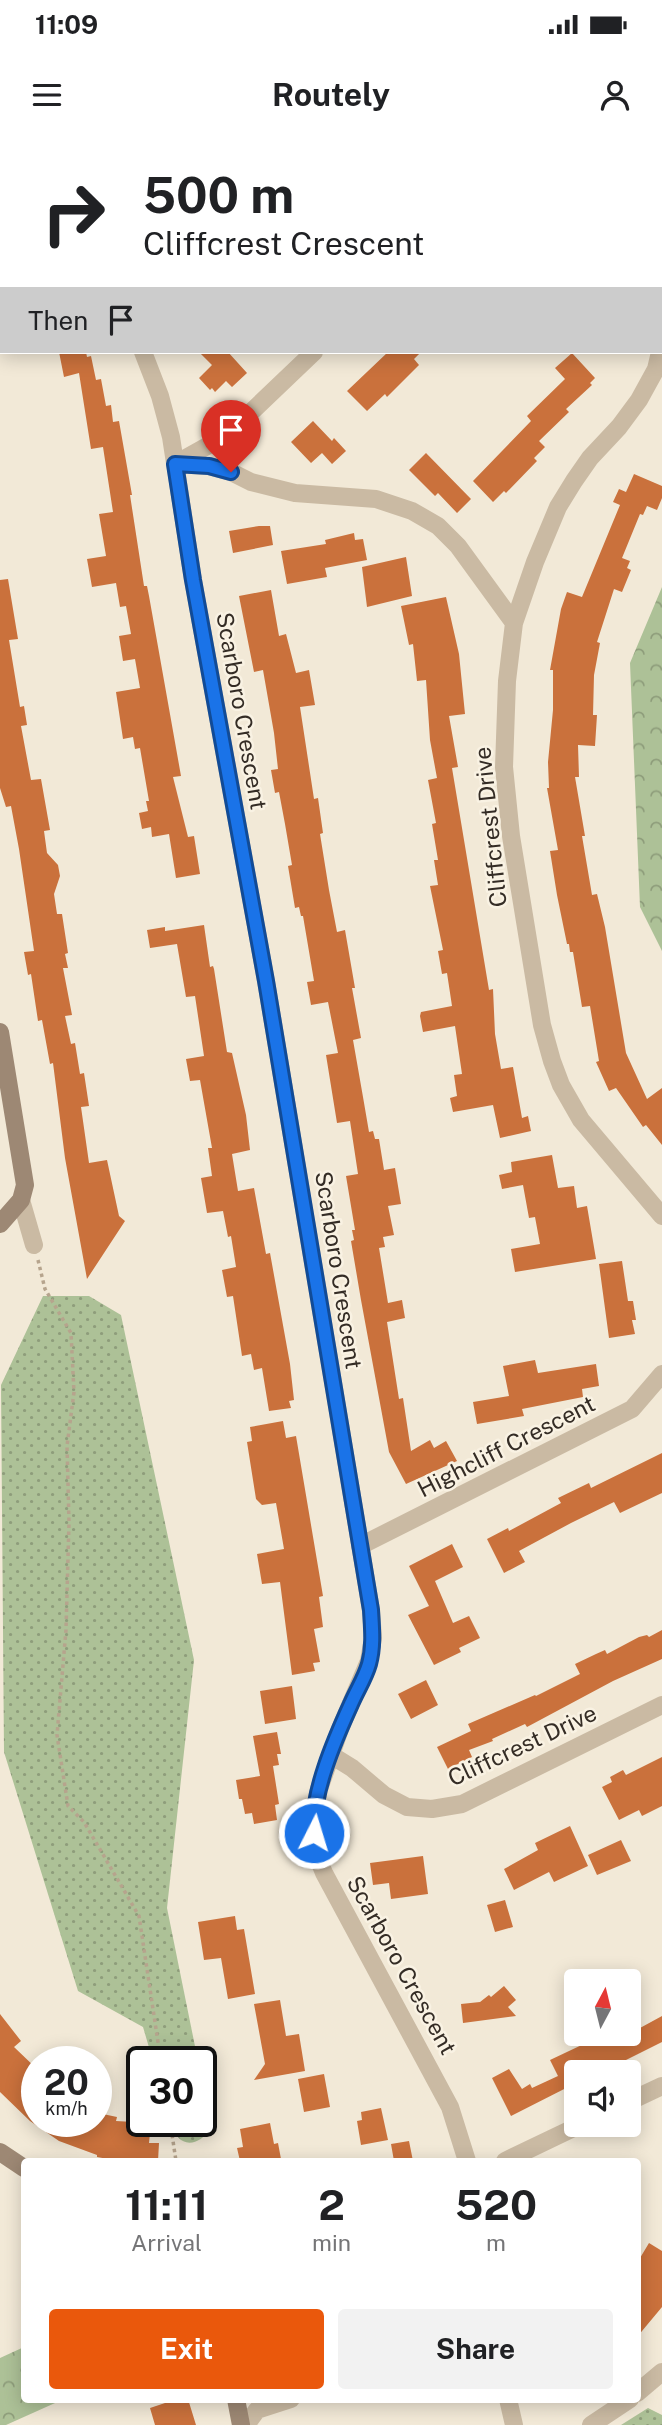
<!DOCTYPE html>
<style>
body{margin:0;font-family:"Public Sans",sans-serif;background:#f2f2f2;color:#202124;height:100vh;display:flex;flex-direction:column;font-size:26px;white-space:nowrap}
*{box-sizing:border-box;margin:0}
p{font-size:23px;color:#757577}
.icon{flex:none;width:38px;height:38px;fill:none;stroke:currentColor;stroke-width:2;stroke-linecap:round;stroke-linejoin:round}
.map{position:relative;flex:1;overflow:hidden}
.side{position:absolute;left:21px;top:2018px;width:620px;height:245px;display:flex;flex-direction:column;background:#fff;border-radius:7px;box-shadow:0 4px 18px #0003}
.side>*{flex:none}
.banner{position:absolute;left:0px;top:0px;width:663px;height:214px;box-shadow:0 4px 18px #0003;background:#fff;color:#202124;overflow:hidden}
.needle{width:46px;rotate:7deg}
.controls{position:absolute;left:564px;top:1829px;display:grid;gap:14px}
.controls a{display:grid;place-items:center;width:77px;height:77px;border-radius:7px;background:#fff;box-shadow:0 4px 18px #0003;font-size:35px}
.speed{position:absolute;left:21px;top:1906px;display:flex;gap:14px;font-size:35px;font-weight:700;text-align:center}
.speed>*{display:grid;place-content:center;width:91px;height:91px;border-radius:50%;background:#fff;box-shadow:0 4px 18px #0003;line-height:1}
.speed small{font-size:18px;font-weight:400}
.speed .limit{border:4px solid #111;border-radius:10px;background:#fff;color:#111}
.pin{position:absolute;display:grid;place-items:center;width:60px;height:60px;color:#fff;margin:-72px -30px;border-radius:50% 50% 50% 0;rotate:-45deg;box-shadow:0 0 7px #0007}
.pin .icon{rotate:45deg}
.me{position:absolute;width:77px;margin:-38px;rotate:5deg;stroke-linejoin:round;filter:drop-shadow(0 0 5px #0008)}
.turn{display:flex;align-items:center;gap:24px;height:147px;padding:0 28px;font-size:32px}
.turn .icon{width:91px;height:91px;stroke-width:2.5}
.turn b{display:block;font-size:49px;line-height:60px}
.then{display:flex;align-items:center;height:66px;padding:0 28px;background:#0003;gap:14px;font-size:26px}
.eta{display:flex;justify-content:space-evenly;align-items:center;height:119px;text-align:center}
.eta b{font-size:42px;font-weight:700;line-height:49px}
.button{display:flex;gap:14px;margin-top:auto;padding:14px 28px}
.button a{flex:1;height:80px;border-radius:7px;background:#ea580c;color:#fff;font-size:28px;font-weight:700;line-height:80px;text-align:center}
.button a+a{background:#f2f2f2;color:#202124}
.status{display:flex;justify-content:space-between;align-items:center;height:49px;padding:0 35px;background:#fff;direction:ltr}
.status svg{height:19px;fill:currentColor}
header{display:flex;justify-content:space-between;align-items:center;height:91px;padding:0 28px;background:#fff;font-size:32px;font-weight:700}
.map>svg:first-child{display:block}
.forest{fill:url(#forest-crowns)}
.park{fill:url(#park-dots)}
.building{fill:#ca713c}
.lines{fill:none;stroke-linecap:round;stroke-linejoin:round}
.path{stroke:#b6a48d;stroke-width:3.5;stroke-dasharray:3.5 3.5;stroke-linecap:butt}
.street{stroke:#cabaa3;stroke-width:18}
.secondary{stroke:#9d8874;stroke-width:18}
.route-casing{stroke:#114b97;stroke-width:18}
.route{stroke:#1a73e8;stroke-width:12}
.labels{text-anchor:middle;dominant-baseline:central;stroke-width:5;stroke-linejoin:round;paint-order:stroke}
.street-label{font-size:23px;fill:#342c25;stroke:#f9f2e3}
</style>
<div class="status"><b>11:09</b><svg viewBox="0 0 49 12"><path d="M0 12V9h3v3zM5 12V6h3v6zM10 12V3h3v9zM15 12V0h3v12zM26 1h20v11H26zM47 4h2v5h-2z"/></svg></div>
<header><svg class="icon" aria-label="menu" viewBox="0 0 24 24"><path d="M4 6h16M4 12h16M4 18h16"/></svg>Routely<svg class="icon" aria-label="person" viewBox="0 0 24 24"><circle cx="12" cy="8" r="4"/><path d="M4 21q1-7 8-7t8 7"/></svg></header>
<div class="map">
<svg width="662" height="2285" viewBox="0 0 662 2285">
<defs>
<pattern id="forest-crowns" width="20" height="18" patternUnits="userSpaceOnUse" patternTransform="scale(1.75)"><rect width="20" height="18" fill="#adc197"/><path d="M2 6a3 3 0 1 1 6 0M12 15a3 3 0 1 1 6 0" fill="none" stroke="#8e9d7b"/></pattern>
<pattern id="park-dots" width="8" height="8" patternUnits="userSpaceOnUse" patternTransform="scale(1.75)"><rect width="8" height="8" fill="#adc197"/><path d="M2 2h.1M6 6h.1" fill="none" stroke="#8e9d7b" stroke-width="1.8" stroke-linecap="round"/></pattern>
</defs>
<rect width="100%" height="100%" fill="#f2e9d7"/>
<path class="forest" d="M662 447V811L640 767 630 523Z
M24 2207V2259H64L6 2285H0V2218Z"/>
<path class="park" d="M43 1156H89L121 1175 194 1520 167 1768 198 1921H153L143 1887 78 1851 4 1612 1 1245Z
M201 1937 212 1988C196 2009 177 2008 170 1981H201Z
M648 2268 662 2275V2285H621Z"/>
<path class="building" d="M59 212H86L87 217 91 216 96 240 101 239 106 266 111 265 113 282 119 281 132 355H130L144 446H147L149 456 181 636 173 637 188 697 194 696 200 734 176 738 169 694 152 697 151 687 142 689 139 673 148 671 146 661H149L140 608 135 609 133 597 123 599 116 552 140 548 135 519 123 521 119 496 131 494 126 466 120 467 116 443 92 447 87 419 106 416 99 374 113 372 103 307 91 309 79 233 64 237Z
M199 212H228L247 233 232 247 226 241 215 252 212 248 210 250 199 238 212 225Z
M388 212H421L414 219 419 225 387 257 385 254 367 271 347 251Z
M572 213 595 238 590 243 592 245 566 269 569 272 539 301 545 307 534 318 537 321 506 353 504 351 493 362 473 341 531 281 527 276 565 239 555 228Z
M313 281 332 301 334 298 346 311 332 324 322 313 311 323 291 302Z
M426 313 471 359 457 373 438 353 435 356 409 330Z
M634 334 662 346V358L657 370 647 366 643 375 640 374 622 418 630 421 627 428 631 430 622 452 614 449 597 502 600 503 594 535 593 575H597L595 606 578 605 579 637H575L585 696H582L592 755 597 754 605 787 626 913 647 959 662 948V1005L646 985 643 987 616 948 609 951 596 922 599 921 590 866 582 867 573 812H570L569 804H567L557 755 550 711 558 710 547 648H549L548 622 553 570V530H550L561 469 567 452 582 457 620 365 613 362 619 349 626 352Z
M259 386H270L273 405 233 413 229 391Z
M354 393 355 400 363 399 367 420 325 428 327 437 287 444 281 411 326 404 325 400Z
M406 417 412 456 367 467 362 427Z
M8 439 18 499 9 500 20 567 24 566 27 585 21 586 31 640 41 639 50 690 44 691 47 713 58 725 60 736 54 754 57 774H62L68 813 65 814 68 828H63L72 875 65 876 71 904 75 903 80 934 84 933 89 966 81 967 89 1023 107 1020 119 1076 125 1081 87 1139 65 1018 53 923 50 924 42 880 38 881 31 834 28 835 24 812 34 811 19 709 11 666 6 667 0 648V440Z
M271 450 279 496 286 494 296 533 309 530 315 565 300 567 314 659 318 658 323 693 320 694 329 750 337 792 345 790 355 848H352L361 898 353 900 363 957 369 992 373 991 375 999H379L384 1030 395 1028 401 1064 388 1066 394 1095 383 1097 385 1107 379 1108 388 1163 402 1160 405 1178 387 1182 399 1259 403 1258 411 1311 430 1300 434 1308 446 1301 457 1321 406 1344 389 1312 361 1160 351 1101 354 1100 352 1090H355L346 1036 358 1034 350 981 337 983 326 915 338 913 328 862 311 865 307 842 314 841 303 776H301L299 767 295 768 288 726 292 725 285 684 279 652 275 653 271 630 278 629 274 593 263 530 254 532 239 456Z
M446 457 459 514 465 574 449 576 458 627 452 628 489 850 493 849 495 894 501 929 513 927 522 978 528 976 531 991 500 998 493 965 453 972 450 958 457 956 454 935 462 934 455 886 423 892 420 876 421 872 452 866 447 833 442 834 438 811 443 810 430 746 438 745 434 720H438L432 684 436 683 428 640 437 638 430 600 426 540 417 541 413 504 409 505 401 466Z
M204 785 210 827 213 826 214 829 227 912 232 913 246 975 250 1010 232 1014 238 1051 254 1048 266 1114 270 1113 290 1224 294 1260 289 1261 291 1268 269 1271 262 1228 254 1230 251 1214 242 1216 233 1156 227 1157 222 1130 236 1127 231 1096 228 1097 223 1071 207 1073 201 1038 212 1036 208 1008H212L200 940 190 941 186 919 204 916 195 856 186 857 177 804 150 808 147 790 165 787V791Z
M552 1015 558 1048 574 1046 577 1068 587 1066 596 1119 515 1132 511 1109 540 1104 535 1077 529 1078 523 1045 502 1049 499 1035 512 1032 511 1022Z
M622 1121 628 1161H633L636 1180H632L635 1194 609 1198 599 1124Z
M535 1220 538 1233 596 1224 599 1246 582 1249 583 1257 522 1269 524 1276 477 1284 473 1262 509 1256 503 1226Z
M283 1281 286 1298 296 1296 323 1456 319 1457 323 1487 314 1489 320 1522 313 1523 315 1531 292 1535 280 1442 262 1444 257 1414 284 1409 276 1363 262 1365 256 1359 247 1302 252 1301 250 1287Z
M662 1313V1353L620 1373 614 1362 571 1383 519 1411 525 1422 504 1433 487 1399 508 1388 509 1391 561 1363 558 1358 589 1343 591 1348Z
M452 1404 463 1427 435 1441 453 1483 469 1476 480 1498 459 1508 461 1512 434 1525 408 1475 429 1466 409 1426Z
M662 1490V1519L613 1541 527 1587 525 1584 492 1599 493 1601 469 1610 472 1617 448 1629 437 1607 471 1591 468 1584 535 1555 536 1556 580 1534 575 1524 596 1514 605 1510 607 1514 639 1497 647 1495 649 1497Z
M426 1540 438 1565 411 1579 398 1554Z
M292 1546 296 1579 265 1584 260 1551Z
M277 1592 281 1614H277L279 1625 273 1626 279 1664 275 1665 277 1680 254 1684 252 1673 245 1674 242 1659H239L236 1640 260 1636 253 1596Z
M662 1617V1666L642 1676 639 1670 619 1680 602 1647 612 1642 610 1637 623 1630 626 1635Z
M570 1686 588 1726 554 1742 549 1732 514 1750 504 1729 538 1710 535 1703Z
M621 1700 631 1721 597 1735 588 1715Z
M423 1716 428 1754 391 1759 389 1743 373 1745 370 1723Z
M505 1760 513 1787 495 1792 487 1765Z
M235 1776 237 1790 244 1789 255 1854 228 1859 221 1818 204 1820 198 1782Z
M504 1846 516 1860 508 1867 516 1876 463 1883 461 1864 480 1862 489 1855 491 1857Z
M280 1860 286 1896 299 1894 305 1931 254 1940 265 1924 254 1864Z
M0 1874 21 1901 14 1907 37 1929V1981H96L98 1973 117 1977 116 1981 151 1983 149 2003H159L158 2021H119L97 2017V2015L59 2001 30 1981 0 1952Z
M662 1876V1902L602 1932H576V1943L511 1976 492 1938 509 1929 522 1949 530 1944 532 1948 558 1936 550 1920 605 1894H629Z
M324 1934 330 1967 304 1972 298 1939Z
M381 1968 388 2000 361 2005 357 1981 362 1980 361 1972Z
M270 1983 274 2004 278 2003 281 2019 240 2021 237 2008 243 2007 240 1989Z
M409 2001 413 2021H394L391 2004Z
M649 2103 662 2111V2167L637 2197V2123Z
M177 2259H188L196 2285H155L150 2268Z"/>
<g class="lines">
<path class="path" d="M38 1120 45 1149 71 1193 74 1252 67 1306 69 1382 66 1490 57 1595 68 1666 84 1682 139 1776 161 1922
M170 1981 176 2021"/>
<path class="street" d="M149 2 151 0
M534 2 536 0
M0 67 2 68
M0 130 2 129
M662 187V196
M143 212 160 256 171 297 193 440 266 841 371 1470 373 1498 369 1521 340 1589 319 1649 313 1678 314 1708 324 1733 450 1967 467 2021
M660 212 656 229 639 260 619 287 590 318 574 341 558 367 535 422 514 483 507 541 504 627 511 696 542 885 552 921 561 945 581 980 662 1076
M175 324 209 326 231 332 251 342 295 353 376 359 412 371 438 386 458 406 514 483
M175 324 227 295 314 212
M21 1060 34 1105
M360 1406 632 1269 662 1234
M331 1615 352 1628 384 1655 407 1667 432 1669 462 1664 662 1565
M628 1962 662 1946
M505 2021 582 1984
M637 2253 662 2232
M508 2259 514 2285
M246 2285 257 2270 291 2259
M591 2285 630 2259"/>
<path class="secondary" d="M0 892 25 1045 21 1060 0 1084
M0 2012 24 2028
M236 2259 241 2285"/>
</g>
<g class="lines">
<g class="route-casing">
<path id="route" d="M231 332 209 326 175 324 193 440 266 841 371 1470C372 1488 374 1506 369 1524 365 1538 357 1550 351 1564 335 1599 311 1654 314 1693"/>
</g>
<use href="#route" class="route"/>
</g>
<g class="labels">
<g class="street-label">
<text transform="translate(242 571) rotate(80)">Scarboro Crescent</text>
<text transform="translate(490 687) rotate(-96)">Cliffcrest Drive</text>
<text transform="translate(339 1130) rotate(81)">Scarboro Crescent</text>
<text transform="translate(506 1306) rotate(-27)">Highcliff Crescent</text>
<text transform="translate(522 1605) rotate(-25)">Cliffcrest Drive</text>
<text transform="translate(402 1825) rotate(61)">Scarboro Crescent</text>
</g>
</g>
</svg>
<div class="controls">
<a><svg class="needle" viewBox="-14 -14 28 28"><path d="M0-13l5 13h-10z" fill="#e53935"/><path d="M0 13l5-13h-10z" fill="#757577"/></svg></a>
<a><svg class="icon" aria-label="sound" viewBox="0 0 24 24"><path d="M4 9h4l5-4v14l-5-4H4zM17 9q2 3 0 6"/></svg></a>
</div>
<div class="speed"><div>20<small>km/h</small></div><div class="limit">30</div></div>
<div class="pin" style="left:231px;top:332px;background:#d93025"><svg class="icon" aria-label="arrive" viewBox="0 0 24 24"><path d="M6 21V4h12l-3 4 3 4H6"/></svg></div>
<svg class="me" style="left:314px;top:1693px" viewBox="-20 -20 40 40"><circle r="17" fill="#1a73e8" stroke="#fff" stroke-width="3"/><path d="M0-11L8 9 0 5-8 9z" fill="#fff"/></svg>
<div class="banner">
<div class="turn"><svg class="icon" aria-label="right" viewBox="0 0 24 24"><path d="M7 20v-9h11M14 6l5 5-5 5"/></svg><div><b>500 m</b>Cliffcrest Crescent</div></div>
<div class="then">Then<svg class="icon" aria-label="arrive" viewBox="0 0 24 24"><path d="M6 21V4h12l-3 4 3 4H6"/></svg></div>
</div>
<section class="side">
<div class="eta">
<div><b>11:11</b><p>Arrival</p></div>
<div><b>2</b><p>min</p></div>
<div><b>520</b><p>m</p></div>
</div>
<div class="button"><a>Exit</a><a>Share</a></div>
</section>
</div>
